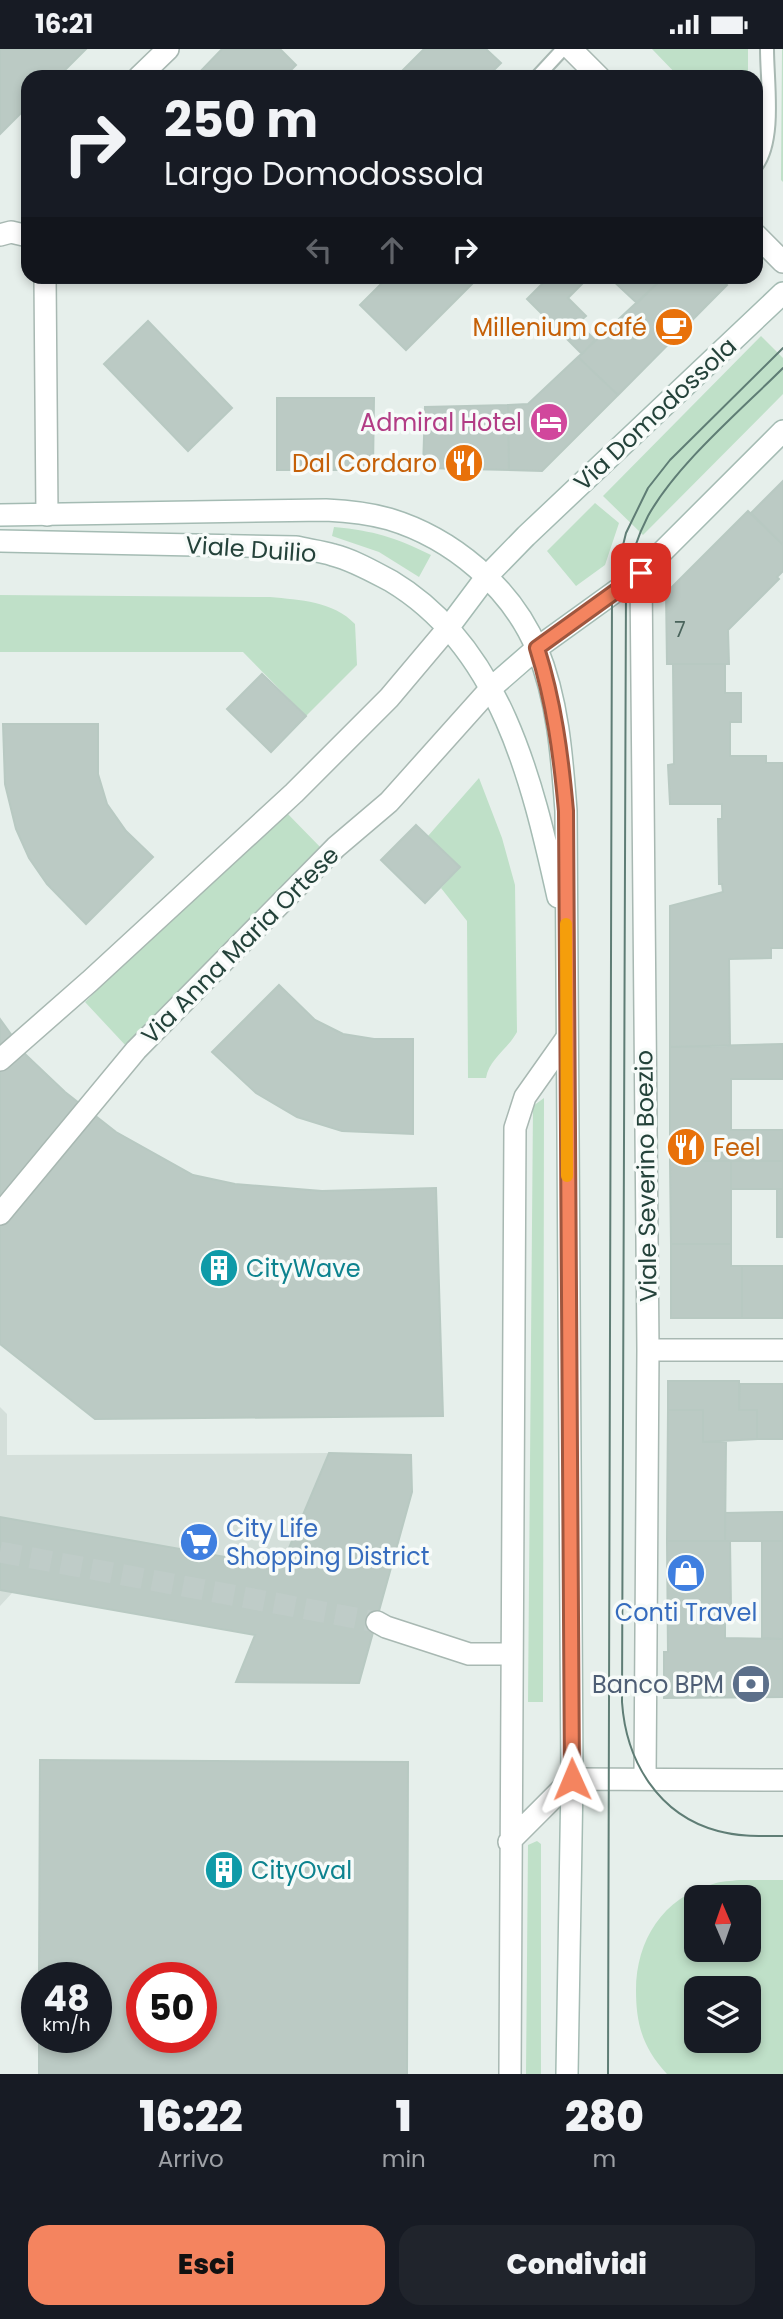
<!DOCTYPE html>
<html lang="it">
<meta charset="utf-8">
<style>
body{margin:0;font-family:Poppins,sans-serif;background:#20242c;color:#f1f3f6;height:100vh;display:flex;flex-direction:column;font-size:26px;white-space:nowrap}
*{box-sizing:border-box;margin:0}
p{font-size:23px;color:#9ea1a6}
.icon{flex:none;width:38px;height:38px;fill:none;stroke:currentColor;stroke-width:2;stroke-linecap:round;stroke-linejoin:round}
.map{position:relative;height:2025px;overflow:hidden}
.drawer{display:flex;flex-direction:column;background:#171b24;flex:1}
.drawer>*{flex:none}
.guide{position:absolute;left:21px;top:21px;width:742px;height:214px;border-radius:21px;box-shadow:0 4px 10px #0003;background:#171b24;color:#f1f3f6;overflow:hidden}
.needle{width:46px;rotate:358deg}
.buttons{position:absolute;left:684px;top:1836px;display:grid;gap:14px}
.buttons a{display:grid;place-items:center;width:77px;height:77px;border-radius:14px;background:#171b24;box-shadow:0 4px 10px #0003;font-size:35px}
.speed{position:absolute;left:21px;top:1913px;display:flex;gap:14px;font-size:35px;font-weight:700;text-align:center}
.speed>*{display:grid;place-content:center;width:91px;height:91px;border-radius:50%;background:#171b24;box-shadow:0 4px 10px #0003;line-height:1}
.speed small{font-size:18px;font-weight:400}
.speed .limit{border:10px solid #d22;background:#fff;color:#111}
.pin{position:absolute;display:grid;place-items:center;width:60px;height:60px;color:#fff;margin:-30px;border-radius:14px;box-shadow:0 4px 10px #0006}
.me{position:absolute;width:77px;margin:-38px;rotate:359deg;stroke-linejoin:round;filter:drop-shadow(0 0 5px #0008)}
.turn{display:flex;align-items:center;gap:24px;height:147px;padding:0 28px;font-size:32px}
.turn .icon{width:91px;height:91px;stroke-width:2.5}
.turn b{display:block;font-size:49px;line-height:60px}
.lanes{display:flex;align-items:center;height:66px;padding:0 28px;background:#0003;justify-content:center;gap:35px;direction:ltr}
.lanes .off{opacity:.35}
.eta{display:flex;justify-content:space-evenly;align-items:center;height:119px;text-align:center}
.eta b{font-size:42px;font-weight:800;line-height:49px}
.primary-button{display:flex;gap:14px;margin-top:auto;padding:14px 28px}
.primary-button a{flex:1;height:80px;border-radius:21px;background:#f4845f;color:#111;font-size:28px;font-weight:800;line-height:80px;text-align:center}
.primary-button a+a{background:#20242c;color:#f1f3f6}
.status{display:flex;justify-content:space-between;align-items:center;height:49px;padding:0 35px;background:#171b24;direction:ltr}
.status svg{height:19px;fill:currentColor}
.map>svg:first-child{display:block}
.built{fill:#d4dfda}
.green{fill:#bfe0c8;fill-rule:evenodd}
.building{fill:#bbcac4;stroke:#b8c9c2;stroke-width:2;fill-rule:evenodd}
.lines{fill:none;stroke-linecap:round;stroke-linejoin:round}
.street-tunnel{stroke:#bfccc8;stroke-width:21;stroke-dasharray:21 10;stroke-linecap:butt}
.lane-casing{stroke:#a8b8b2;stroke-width:16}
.street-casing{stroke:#a8b8b2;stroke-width:24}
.secondary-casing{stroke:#a4bbb3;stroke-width:24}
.lane{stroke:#fff;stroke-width:12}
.street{stroke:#fff;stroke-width:21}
.secondary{stroke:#fff;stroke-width:21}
.tram{stroke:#5f7d75;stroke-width:2}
.route-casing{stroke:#9f563e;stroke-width:18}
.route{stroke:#f4845f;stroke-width:12}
.slow{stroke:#f59e0b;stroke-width:12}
.labels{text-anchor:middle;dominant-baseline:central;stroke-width:7;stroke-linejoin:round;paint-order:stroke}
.number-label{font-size:21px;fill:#4a645c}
.food-label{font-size:24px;fill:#c56008;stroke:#f7fbf9;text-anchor:end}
.street-label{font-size:24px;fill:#24423a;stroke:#f7fbf9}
.hotel-label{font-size:24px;fill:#b23c85;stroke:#f7fbf9;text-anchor:end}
.culture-label{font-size:24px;fill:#0d838f;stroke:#f7fbf9;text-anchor:start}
.shop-label{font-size:24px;fill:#366cbe;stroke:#f7fbf9;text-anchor:start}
.service-label{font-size:24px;fill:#4e5e75;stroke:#f7fbf9;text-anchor:end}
</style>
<div class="status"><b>16:21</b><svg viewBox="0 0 49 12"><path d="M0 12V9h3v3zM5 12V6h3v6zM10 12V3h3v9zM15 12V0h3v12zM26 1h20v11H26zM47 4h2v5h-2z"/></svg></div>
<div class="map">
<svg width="783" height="2025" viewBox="0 0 783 2025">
<rect width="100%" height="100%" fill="#e6efeb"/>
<path class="built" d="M0 1358 7 1365V1406L329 1404 411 1406 412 1443 359 1634 236 1633 255 1586 13 1543 0 1557Z"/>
<path class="green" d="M652 0H748V28H679Z
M782 0H783V133L781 131Z
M761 287 783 309V345L643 486 603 447Z
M595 454 619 474 605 516 576 537 547 502Z
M334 478C375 482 394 488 431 506L419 528 379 503 332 487Z
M0 546 270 548C300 551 333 552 355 575L357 616 306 667 243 603H0Z
M479 729 502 789 515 836 517 983C508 1000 489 1010 486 1029H468L467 872 441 839 460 818 428 787Z
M282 759 324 802 127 998 85 953Z
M544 1049 543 1653H528L533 1057Z
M537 1792 541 1795V2025H526L528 1796Z
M739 1831H783V2025H667C643 1999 636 1976 636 1941 636 1892 663 1848 713 1835 721 1832 731 1832 739 1831ZM696 1848H749V1900H696ZM696 1939H749V1992H696Z"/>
<path class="building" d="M0 0H86L58 28H28V57L0 85Z
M222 0H280L296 16 284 28H195Z
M424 0H486L501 14 487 28H396Z
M388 228H479L406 301 360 256Z
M549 228H589L568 249 586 267 578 274 595 291 582 305 527 250Z
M609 228H664L637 254Z
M664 228H718L727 236 618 346 578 308Z
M148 272 232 359 188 402 104 315Z
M578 308 618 346 542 422 509 421 508 356 528 355Z
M277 349H374L373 421H277Z
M508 356 509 421 423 419 425 358Z
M783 432V496L751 464Z
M748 462 783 496V522L777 528 779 530 728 581 729 615H667L666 544Z
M673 615H725V644H741V673H730V707H766V714H783V899H771V909L729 910 730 997 670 998V857L723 843 722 835H719L718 770H722V755H670L668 716 674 715Z
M262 625 306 667 271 703 227 660Z
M3 675H98V725L107 755 126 782 153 808 86 875 47 835 29 809 16 780 5 735Z
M416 776 460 818 425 854 381 811Z
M279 936 315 971 343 985 374 990H413V1085L342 1082 297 1068 256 1044 212 1003Z
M0 970 26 1006 65 1043 116 1083 193 1126 235 1135 322 1142 436 1139 443 1367 95 1370 0 1295Z
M783 995V1030H731V1081H783V1112H670V998Z
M670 1112H731V1195H671Z
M731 1112H783V1140H731Z
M777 1140H783V1188H777Z
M671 1195H731V1217H742V1269H671Z
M742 1217H783V1269H742Z
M668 1332H739V1361H757V1390L703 1393V1361H668Z
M740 1335H783V1390H757V1361H739Z
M668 1361H703V1393H726L725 1492H667Z
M329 1404 411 1406 412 1443 359 1634 236 1633 255 1586 0 1541V1468L281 1518Z
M783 1463V1492H725V1464Z
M667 1492H730L731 1558 725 1557V1589L783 1590V1648L664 1649V1603H668Z
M762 1492H783V1590L762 1589Z
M40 1711 408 1713 407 2025H39V1988H96V1928H39ZM142 1928H201V1988H142Z"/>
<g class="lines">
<path class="street-tunnel" d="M0 1503 377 1573"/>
<g class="lane-casing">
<path id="lane" d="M537 28 563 0
M756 117C776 91 767 33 767 0"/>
</g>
<g class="street-casing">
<path id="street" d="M571 0 599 28
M139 28 168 0
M0 186 11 183 28 187
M756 186 783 213
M45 228 47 466
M641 524 648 1301 645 1729
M0 1011 90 932 294 744 389 649 448 579
M0 1165 136 1001 336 798 389 753 491 639
M648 1301H783
M377 1573 386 1578 469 1605H512
M509 1793 572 1730 783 1731
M510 2025 515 1079 525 1048 566 990"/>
</g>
<g class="secondary-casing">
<path id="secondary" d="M0 466 326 461C347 462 368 464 389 470 452 489 511 538 537 600 558 651 562 708 566 762L572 1730 567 2025
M0 492 296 498C308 501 321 502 333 506 353 511 372 522 391 532 501 598 532 731 558 848
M448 579 487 527 526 487 783 244
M491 639 537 599 641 524 783 382"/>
</g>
<use href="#lane" class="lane"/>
<use href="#street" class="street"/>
<use href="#secondary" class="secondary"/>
<path class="tram" d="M783 319C740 362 677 415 648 467 637 488 630 511 626 534L622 1653C626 1712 658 1766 718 1782 740 1788 761 1787 783 1787
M608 2025 612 541 626 484 648 439 670 411 783 299"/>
</g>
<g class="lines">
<g class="route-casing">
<path id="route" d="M572 1730 566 762C561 706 554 653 537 599L641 524"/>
</g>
<use href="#route" class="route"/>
<path class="slow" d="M566 875 567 1127"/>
</g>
<defs>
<g id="cafe-disc" transform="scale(2.0125)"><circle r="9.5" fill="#e8710a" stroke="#f7fbf9"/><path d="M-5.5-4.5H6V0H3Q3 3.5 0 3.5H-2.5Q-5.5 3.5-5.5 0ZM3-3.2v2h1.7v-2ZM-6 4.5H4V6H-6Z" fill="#fff"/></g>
<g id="hotel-disc" transform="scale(2.0125)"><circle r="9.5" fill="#d1479c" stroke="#f7fbf9"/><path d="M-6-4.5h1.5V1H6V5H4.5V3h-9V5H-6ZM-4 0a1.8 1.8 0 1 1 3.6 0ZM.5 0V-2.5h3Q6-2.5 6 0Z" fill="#fff"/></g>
<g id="restaurant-disc" transform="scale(2.0125)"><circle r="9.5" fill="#e8710a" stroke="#f7fbf9"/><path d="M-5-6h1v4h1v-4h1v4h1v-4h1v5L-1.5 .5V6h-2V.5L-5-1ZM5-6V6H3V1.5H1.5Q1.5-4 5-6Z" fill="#fff"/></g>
<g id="building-disc" transform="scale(2.0125)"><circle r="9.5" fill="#0f9aa8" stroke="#f7fbf9"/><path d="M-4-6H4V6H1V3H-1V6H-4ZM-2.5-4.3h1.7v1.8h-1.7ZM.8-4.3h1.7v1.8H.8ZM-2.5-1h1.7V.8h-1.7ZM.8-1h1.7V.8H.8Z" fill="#fff"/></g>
<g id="supermarket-disc" transform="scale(2.0125)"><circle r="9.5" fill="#3f7fe0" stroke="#f7fbf9"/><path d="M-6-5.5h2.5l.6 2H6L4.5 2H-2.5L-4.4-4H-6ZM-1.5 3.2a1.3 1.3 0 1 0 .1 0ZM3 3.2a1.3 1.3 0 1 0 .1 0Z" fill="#fff"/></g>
<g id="shop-disc" transform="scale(2.0125)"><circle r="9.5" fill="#3f7fe0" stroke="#f7fbf9"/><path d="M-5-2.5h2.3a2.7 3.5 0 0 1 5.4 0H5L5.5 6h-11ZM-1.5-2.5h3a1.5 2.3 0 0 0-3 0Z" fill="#fff"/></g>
<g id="bank-disc" transform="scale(2.0125)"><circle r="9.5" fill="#5c6f8a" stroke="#f7fbf9"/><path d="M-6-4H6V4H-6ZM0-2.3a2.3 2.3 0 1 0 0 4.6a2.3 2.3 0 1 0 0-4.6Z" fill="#fff"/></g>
</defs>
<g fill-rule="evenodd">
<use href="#cafe-disc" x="674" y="278"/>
<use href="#hotel-disc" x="549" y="373"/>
<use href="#restaurant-disc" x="464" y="414"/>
<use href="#restaurant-disc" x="686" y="1098"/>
<use href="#building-disc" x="219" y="1219"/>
<use href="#supermarket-disc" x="199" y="1493"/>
<use href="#shop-disc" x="686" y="1524"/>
<use href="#bank-disc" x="751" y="1635"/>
<use href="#building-disc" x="224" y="1821"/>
</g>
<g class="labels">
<g class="number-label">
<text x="680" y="580">7</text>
</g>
<g class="food-label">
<text x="647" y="278">Millenium café</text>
<text x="437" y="414">Dal Cordaro</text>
<text x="713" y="1098" text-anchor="start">Feel</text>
</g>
<g class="street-label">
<text transform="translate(655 365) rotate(-43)">Via Domodossola</text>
<text transform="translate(251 500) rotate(4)">Viale Duilio</text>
<text transform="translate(240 896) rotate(-45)">Via Anna Maria Ortese</text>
<text transform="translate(646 1127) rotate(-91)">Viale Severino Boezio</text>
</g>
<g class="hotel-label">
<text x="522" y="373">Admiral Hotel</text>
</g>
<g class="culture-label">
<text x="246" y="1219">CityWave</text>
<text x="251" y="1821">CityOval</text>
</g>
<g class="shop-label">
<text x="226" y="1479">City Life<tspan x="226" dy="28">Shopping District</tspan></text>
<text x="686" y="1563" text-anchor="middle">Conti Travel</text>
</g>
<g class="service-label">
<text x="724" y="1635">Banco BPM</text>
</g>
</g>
</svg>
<div class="buttons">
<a><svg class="needle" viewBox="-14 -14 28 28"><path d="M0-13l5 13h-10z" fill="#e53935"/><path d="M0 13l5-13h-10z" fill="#9ea1a6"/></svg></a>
<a><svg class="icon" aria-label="layers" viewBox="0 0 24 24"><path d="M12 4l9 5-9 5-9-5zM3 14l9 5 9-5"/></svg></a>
</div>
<div class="speed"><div>48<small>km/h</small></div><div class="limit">50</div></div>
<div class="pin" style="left:641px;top:524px;background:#d93025"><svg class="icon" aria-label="arrive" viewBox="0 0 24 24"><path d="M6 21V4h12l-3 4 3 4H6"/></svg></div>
<svg class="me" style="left:572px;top:1730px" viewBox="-20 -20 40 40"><path d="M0-17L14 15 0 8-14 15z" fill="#f4845f" stroke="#fff" stroke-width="4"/></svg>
<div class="guide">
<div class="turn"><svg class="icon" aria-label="right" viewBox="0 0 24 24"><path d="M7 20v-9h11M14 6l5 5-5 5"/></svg><div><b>250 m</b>Largo Domodossola</div></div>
<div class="lanes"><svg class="icon off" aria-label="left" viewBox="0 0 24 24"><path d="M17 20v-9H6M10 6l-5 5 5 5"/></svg><svg class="icon off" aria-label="ahead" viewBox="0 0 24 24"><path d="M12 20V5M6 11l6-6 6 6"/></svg><svg class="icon" aria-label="right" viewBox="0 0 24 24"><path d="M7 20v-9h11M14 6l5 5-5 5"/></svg></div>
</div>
</div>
<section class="drawer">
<div class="eta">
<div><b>16:22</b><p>Arrivo</p></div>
<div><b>1</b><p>min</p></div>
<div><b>280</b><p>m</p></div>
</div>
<div class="primary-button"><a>Esci</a><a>Condividi</a></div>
</section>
